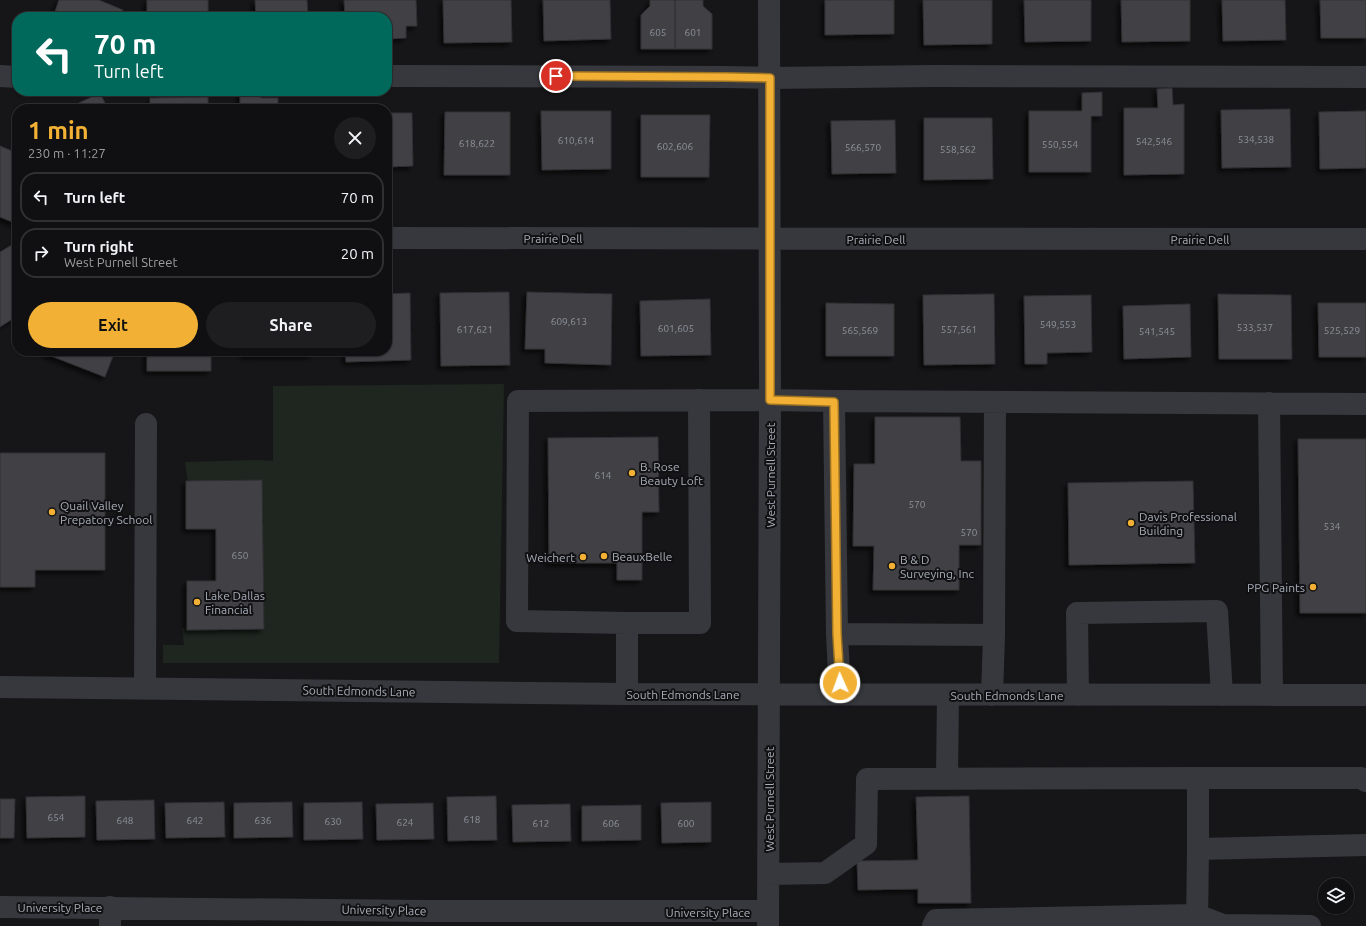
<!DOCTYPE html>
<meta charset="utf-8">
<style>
body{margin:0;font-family:Ubuntu,sans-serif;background:#1e1e20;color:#f1f3f6;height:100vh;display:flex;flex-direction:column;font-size:15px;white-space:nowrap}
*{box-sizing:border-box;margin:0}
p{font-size:13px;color:#9c9d9f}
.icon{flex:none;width:22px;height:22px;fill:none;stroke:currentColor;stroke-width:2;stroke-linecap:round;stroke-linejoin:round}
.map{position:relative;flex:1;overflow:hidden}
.details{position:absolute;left:12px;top:104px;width:380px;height:252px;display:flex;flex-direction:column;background:#101012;border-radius:16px;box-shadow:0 1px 3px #0004,0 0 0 1px #303032}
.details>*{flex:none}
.banner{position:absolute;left:12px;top:12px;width:380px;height:84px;border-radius:16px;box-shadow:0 1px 3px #0004,0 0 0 1px #303032;background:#00695c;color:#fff;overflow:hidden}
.controls{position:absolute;left:1318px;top:878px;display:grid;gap:8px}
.controls a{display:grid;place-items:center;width:36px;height:36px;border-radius:50%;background:#101012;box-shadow:0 1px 3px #0004,0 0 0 1px #303032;font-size:20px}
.pin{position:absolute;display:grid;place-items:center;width:34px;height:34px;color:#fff;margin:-17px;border:2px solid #fff;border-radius:50%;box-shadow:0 1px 4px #0007}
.me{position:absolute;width:44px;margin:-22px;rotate:358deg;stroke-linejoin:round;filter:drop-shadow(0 0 3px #0008)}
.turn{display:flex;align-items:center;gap:14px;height:84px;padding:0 16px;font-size:18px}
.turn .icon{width:52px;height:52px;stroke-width:2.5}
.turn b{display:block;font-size:28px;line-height:34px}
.round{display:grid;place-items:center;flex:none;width:42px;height:42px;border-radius:21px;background:#1e1e20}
.head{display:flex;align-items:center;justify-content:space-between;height:68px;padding:0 16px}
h1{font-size:24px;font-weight:700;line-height:30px;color:#f2b134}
.action{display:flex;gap:8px;margin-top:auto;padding:8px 16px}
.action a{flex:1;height:46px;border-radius:24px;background:#f2b134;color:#111;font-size:16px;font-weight:700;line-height:46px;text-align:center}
.action a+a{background:#1e1e20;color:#f1f3f6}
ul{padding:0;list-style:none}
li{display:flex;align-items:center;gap:12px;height:50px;margin:0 8px 6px;padding:0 8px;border:2px solid #303032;border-radius:16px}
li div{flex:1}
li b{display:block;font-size:15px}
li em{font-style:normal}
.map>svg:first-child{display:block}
.green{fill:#1e261f}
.building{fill:#404145;stroke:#303034;filter:url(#shadow)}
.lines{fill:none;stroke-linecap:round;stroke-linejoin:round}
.minor{stroke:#37383d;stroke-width:22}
.route-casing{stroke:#9d7322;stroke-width:10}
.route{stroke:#f2b134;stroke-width:7}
.poi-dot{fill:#f2b134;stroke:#111113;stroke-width:1.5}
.labels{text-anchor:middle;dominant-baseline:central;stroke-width:4;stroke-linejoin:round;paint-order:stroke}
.number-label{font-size:10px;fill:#8e929b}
.street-label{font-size:12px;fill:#a8adb8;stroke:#111113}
.poi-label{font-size:12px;fill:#a8adb8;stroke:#111113;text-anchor:start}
</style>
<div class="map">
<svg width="1366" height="926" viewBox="0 0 1366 926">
<defs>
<filter id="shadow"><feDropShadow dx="-3.5" dy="3.5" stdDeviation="2" flood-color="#0009"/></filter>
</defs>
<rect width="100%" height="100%" fill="#161618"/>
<path class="green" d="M504 384 499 663H163V645H184L182 628 259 625 257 485 188 484 185 462 257 460 273 461V386Z"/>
<path class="building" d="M59 0H99L123 10 120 17H53Z
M147 0H208V17H147Z
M255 0H307L308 17H256Z
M344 0H416L417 26H406V38L387 39V17H345Z
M443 0H511L512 42 444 43Z
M543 0H610L611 39 544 41Z
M650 0H675V49H641V15L650 6Z
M675 0H703V6L712 14V49H675Z
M825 0H894V34L825 35Z
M923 0H992V44L924 45Z
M1024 0H1091V41L1025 42Z
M1121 0H1190V41L1122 42Z
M1222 0H1285L1286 40 1223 41Z
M1320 0H1366V38H1321Z
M1172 88 1173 105 1184 104V174L1124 175V108H1158L1157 89Z
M240 91H261V98H278V109H240Z
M1102 92V116H1091V172H1029V111H1082V93Z
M100 93 108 109H66Z
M208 97V109H150V98Z
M1290 109 1291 167 1222 168 1221 110Z
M541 111H611V169L542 170Z
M1366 111V168L1320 169 1319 112Z
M445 112H510V175H444Z
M387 113H412L413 166 387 167Z
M641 115H710L709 177H641Z
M924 118H992L993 179 924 180Z
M895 120 896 173 832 174 831 121Z
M0 146 17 153V224L0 217Z
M15 243 17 246V316L0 327V252Z
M509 292 510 365 441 366 440 293Z
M527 292 612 294 611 365 545 363V349H525Z
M410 293 411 360 346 362 345 351H387V294Z
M994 294 995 364 924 365 923 295Z
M1218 294 1291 295 1292 359H1219Z
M1091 295 1092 352 1047 353V364H1025L1024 296Z
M710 299 711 355 641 356 640 301Z
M826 303 894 304V356H826Z
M1318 303H1366V357H1319Z
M1190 304 1191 357 1124 359 1123 306Z
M47 351H115L105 377 46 354Z
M147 351H211V371H147Z
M244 351H313V355L244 356Z
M875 417H960L961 461H981V545H959V590H873L874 546H853L854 464H875Z
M658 437 659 512H642V580H617V563H549L548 438Z
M1298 439H1366V613H1300Z
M0 453H105V570H35V587H0Z
M262 480 264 629 187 630V581H216V529H186V481Z
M1193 481 1195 563 1069 565 1068 483Z
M85 796V837L27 838 26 797Z
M496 796 497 840 448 841 447 797Z
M969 796 971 903H918V889L858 890 857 861 918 860 916 797Z
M0 799H15L14 838H0Z
M154 800 155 839 97 840 96 801Z
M224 802 225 837 166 838 165 803Z
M292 802 293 837 234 838V803Z
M362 802 363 839 304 840V803Z
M711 802V842L662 843 661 803Z
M433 803 434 839 377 840 376 804Z
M570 804 571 841 513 842 512 805Z
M641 805V840L582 841V806Z"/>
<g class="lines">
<path class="minor" d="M0 76 17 77
M387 76 726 77 770 78 932 76 1366 77
M387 238 1366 239
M834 401 837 634
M1269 403 1272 695
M627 623H700L699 400
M994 635 995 402
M0 687 627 694 1366 695
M145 689 146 424
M627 694V623L517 621 518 401 770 400 834 401 1366 404
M840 694 837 634 994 635 992 695
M1078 695 1077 613 1217 611 1222 695
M1198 778H1361L1366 781
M947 779 948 695
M769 874 825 873 866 844 867 779 1198 778V849
M0 907 428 911H768
M110 926V907
M768 926 770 400 769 0
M933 926 936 920 1197 915 1223 925 1310 926
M1197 926 1198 849 1366 845"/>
</g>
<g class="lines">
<g class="route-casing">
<path id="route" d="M556 76 726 77 770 78V400L834 402 837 634 840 683"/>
</g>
<use href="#route" class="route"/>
</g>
<g class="poi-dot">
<circle cx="632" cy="473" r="4"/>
<circle cx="52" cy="512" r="4"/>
<circle cx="1131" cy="523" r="4"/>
<circle cx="604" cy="556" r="4"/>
<circle cx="583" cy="557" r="4"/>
<circle cx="892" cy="566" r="4"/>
<circle cx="1313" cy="587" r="4"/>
<circle cx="197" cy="602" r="4"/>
</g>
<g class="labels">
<g class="number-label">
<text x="658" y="32">605</text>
<text x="693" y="32">601</text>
<text x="1256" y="139">534,538</text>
<text x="576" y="140">610,614</text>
<text x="1154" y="141">542,546</text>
<text x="477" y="143">618,622</text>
<text x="1060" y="144">550,554</text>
<text x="675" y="146">602,606</text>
<text x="863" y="147">566,570</text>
<text x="958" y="149">558,562</text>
<text x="569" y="321">609,613</text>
<text x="1058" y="324">549,553</text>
<text x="1255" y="327">533,537</text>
<text x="676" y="328">601,605</text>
<text x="475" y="329">617,621</text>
<text x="959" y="329">557,561</text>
<text x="860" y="330">565,569</text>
<text x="1342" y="330">525,529</text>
<text x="1157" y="331">541,545</text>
<text x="603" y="475">614</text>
<text x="917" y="504">570</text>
<text x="1332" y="526">534</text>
<text x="969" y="532">570</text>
<text x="240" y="555">650</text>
<text x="56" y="817">654</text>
<text x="472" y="819">618</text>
<text x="125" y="820">648</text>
<text x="195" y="820">642</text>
<text x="263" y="820">636</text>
<text x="333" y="821">630</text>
<text x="405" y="822">624</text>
<text x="541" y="823">612</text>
<text x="611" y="823">606</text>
<text x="686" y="823">600</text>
</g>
<g class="street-label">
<text x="553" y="238">Prairie Dell</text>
<text x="876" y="239">Prairie Dell</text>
<text x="1200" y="239">Prairie Dell</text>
<text transform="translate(770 475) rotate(-90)">West Purnell Street</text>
<text transform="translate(359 691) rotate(1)">South Edmonds Lane</text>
<text x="683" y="694">South Edmonds Lane</text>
<text x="1007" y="695">South Edmonds Lane</text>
<text transform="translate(769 799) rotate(-90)">West Purnell Street</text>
<text x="60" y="907">University Place</text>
<text transform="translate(384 910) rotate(1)">University Place</text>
<text x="708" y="912">University Place</text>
</g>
<g class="poi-label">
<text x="640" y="466">B. Rose<tspan x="640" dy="14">Beauty Loft</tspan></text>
<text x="60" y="505">Quail Valley<tspan x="60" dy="14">Prepatory School</tspan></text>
<text x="1139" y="516">Davis Professional<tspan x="1139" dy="14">Building</tspan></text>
<text x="612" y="556">BeauxBelle</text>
<text x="575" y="557" text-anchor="end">Weichert</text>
<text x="900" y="559">B &amp; D<tspan x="900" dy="14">Surveying, Inc</tspan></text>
<text x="1305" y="587" text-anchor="end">PPG Paints</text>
<text x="205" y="595">Lake Dallas<tspan x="205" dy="14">Financial</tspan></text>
</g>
</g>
</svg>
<div class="controls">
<a><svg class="icon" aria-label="layers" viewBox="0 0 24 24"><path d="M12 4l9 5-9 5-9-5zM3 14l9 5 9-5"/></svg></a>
</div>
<div class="pin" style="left:556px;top:76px;background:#d93025"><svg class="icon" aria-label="arrive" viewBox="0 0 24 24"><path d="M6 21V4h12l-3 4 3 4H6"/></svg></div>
<svg class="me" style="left:840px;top:683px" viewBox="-20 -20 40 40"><circle r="17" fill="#f2b134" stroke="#fff" stroke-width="3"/><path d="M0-11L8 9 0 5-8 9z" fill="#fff"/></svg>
<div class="banner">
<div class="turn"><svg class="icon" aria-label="left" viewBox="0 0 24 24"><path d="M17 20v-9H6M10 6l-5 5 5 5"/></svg><div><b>70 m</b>Turn left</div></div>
</div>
<section class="details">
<div class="head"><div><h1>1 min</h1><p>230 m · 11:27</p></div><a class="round"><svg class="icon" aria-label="close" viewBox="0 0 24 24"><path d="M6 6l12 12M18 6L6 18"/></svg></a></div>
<ul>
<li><svg class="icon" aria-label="left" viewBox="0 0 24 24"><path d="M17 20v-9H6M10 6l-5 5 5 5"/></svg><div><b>Turn left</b></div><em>70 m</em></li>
<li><svg class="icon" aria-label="right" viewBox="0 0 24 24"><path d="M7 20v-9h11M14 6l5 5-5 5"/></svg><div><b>Turn right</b><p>West Purnell Street</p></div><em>20 m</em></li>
</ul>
<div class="action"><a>Exit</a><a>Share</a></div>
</section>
</div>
